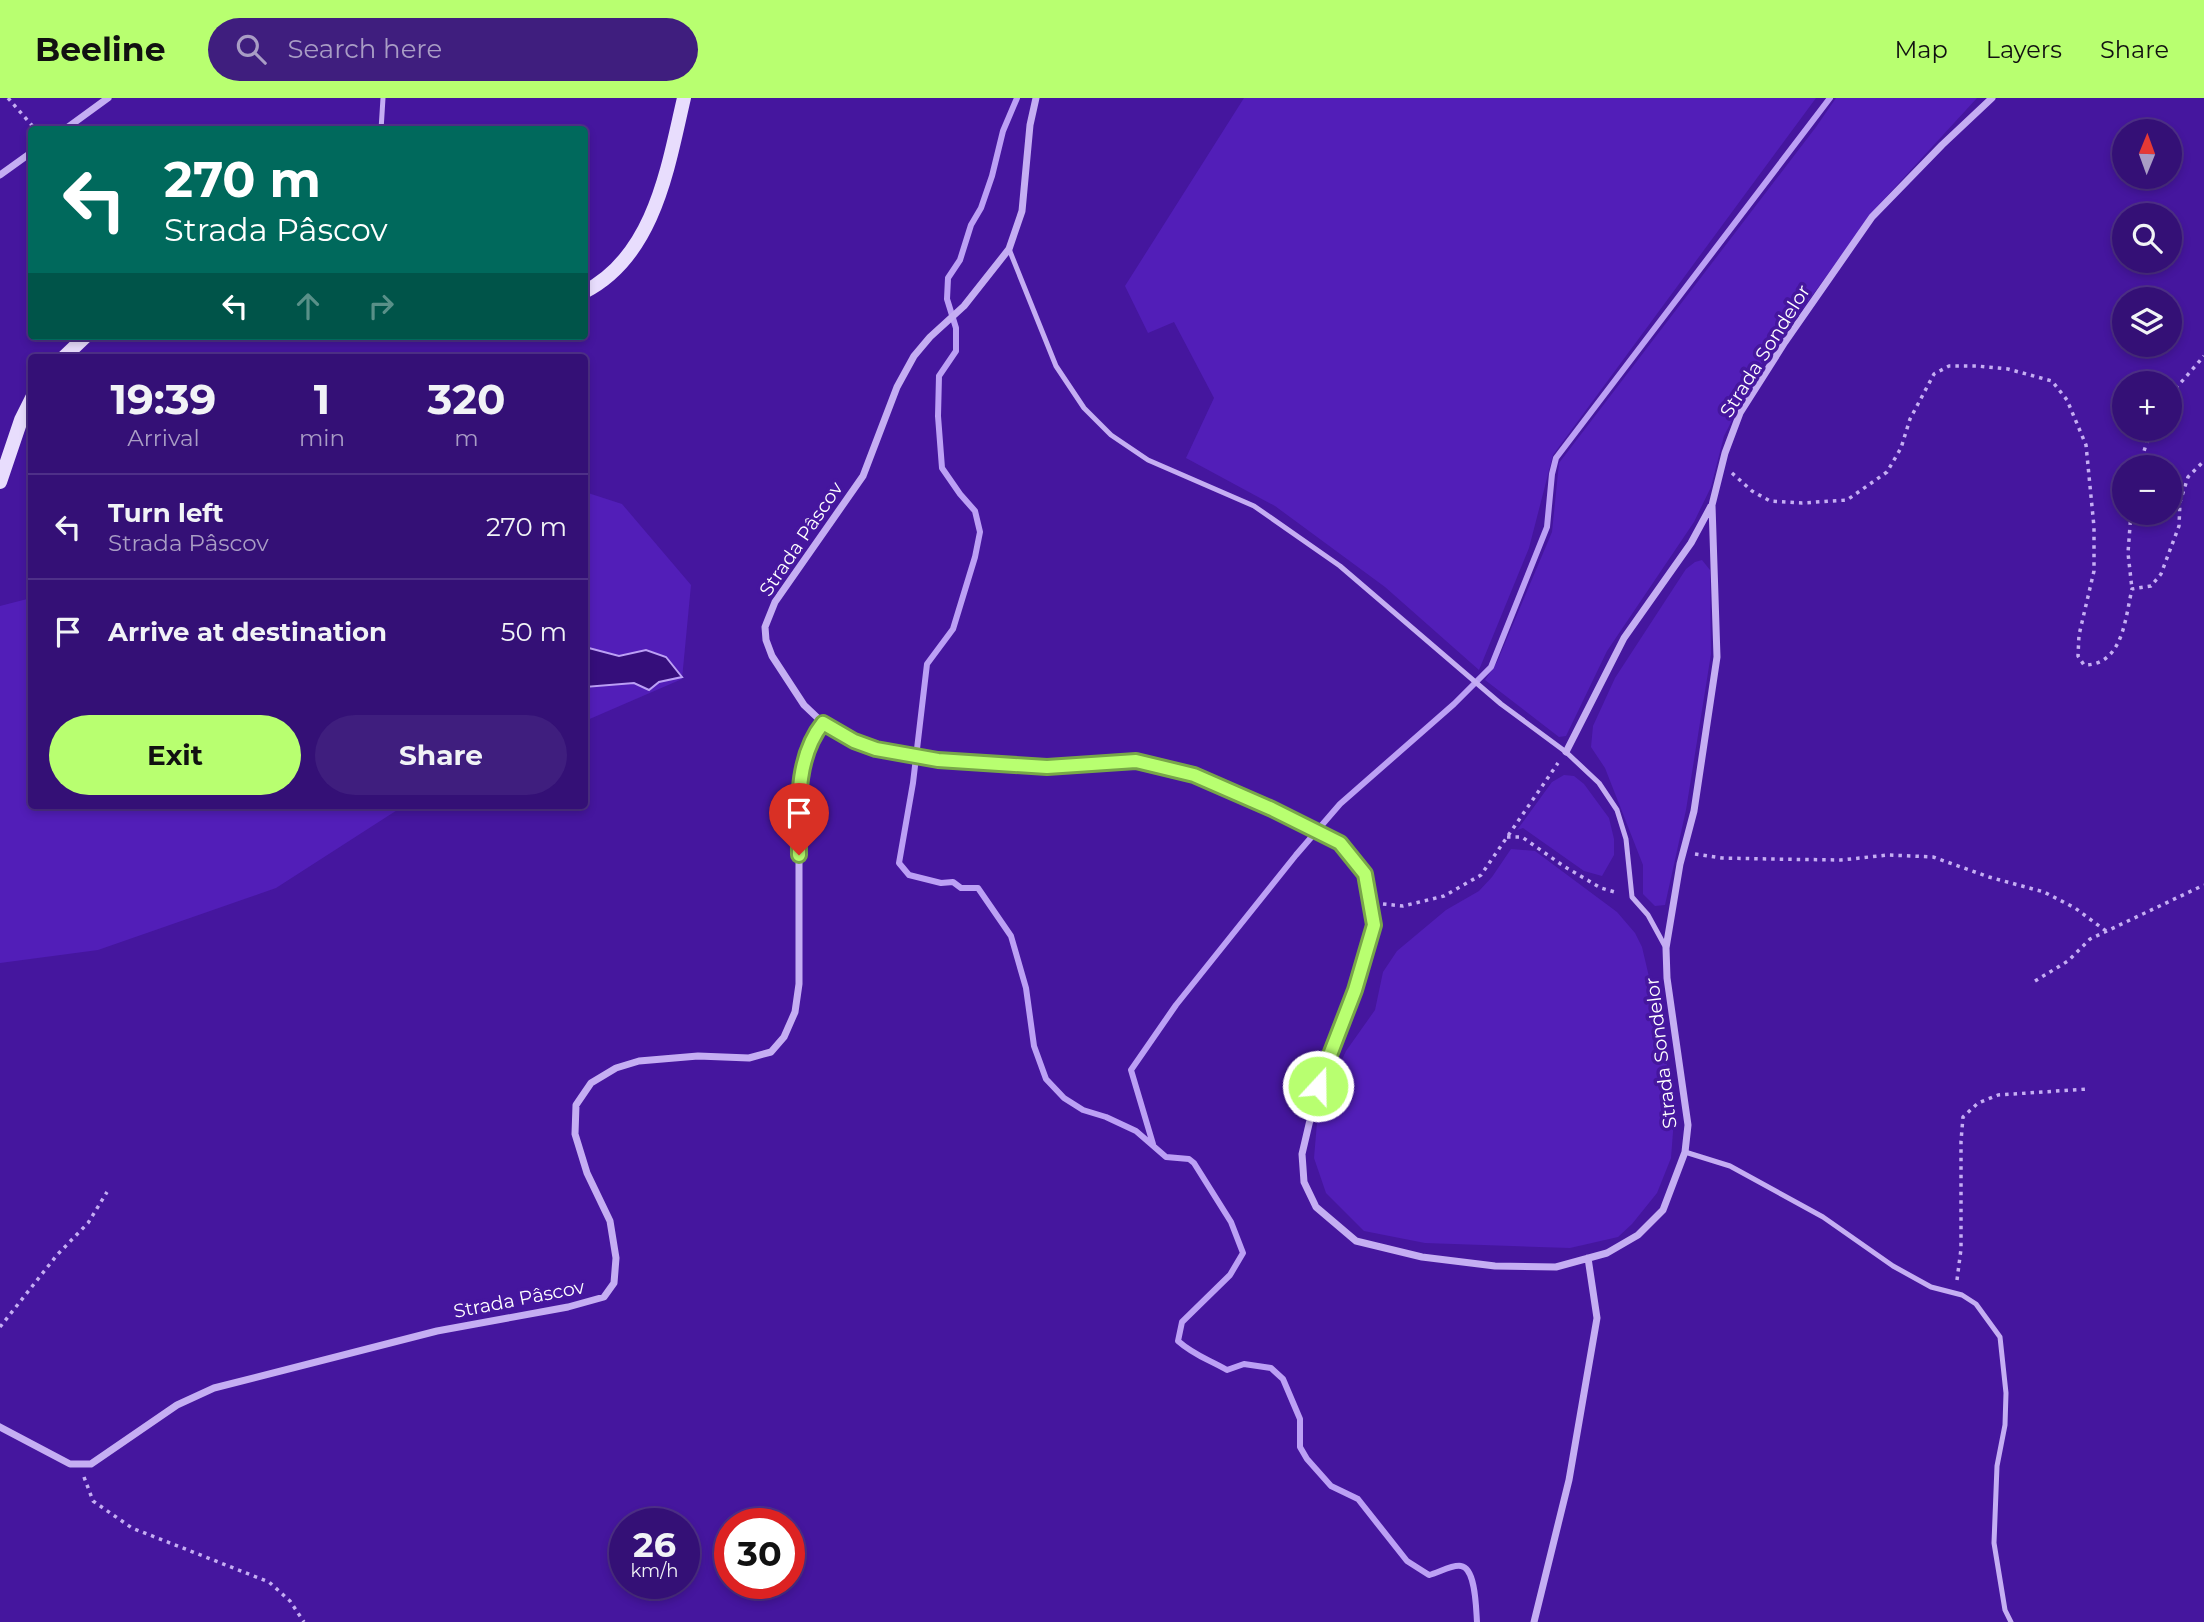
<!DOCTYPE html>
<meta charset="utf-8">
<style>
body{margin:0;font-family:Montserrat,sans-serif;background:#3f1e7e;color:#f1f3f6;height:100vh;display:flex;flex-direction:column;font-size:26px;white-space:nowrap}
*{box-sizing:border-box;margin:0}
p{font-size:23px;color:#a99dc5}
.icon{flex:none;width:38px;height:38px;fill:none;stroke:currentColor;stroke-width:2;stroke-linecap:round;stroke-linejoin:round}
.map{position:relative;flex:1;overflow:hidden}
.drawer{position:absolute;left:28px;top:256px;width:560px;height:455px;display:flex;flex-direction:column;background:#341076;border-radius:7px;box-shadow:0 4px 10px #0003,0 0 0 2px #4e3088}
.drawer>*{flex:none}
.hud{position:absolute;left:28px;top:28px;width:560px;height:214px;border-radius:7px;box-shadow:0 4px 10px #0003,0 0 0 2px #4e3088;background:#00695c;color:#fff;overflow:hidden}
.needle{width:46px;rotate:1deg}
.fabs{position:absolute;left:2112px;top:21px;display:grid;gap:14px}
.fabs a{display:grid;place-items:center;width:70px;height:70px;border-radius:50%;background:#341076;box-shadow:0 4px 10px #0003,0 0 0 2px #4e3088;font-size:35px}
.speed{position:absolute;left:609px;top:1410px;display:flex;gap:14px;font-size:35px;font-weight:700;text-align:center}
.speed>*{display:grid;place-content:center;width:91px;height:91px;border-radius:50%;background:#341076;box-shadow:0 4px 10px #0003,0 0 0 2px #4e3088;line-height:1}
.speed small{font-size:18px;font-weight:400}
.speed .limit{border:10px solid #d22;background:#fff;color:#111}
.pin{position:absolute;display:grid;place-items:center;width:60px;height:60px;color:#fff;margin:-72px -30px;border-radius:50% 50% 50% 0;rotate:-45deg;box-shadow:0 0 7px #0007}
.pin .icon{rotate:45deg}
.me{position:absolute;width:77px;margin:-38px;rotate:21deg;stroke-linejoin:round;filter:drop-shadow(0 0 5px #0008)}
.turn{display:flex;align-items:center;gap:24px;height:147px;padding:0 21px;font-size:32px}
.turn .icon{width:91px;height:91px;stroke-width:2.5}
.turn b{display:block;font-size:49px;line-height:60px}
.lanes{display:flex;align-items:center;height:66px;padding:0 21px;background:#0003;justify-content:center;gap:35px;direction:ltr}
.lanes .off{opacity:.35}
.eta{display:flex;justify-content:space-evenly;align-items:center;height:119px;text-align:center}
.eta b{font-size:42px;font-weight:700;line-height:49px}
.primary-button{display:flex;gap:14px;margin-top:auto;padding:14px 21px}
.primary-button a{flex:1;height:80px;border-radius:42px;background:#b8ff70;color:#111;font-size:28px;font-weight:700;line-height:80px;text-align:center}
.primary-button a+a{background:#3f1e7e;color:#f1f3f6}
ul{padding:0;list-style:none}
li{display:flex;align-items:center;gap:21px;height:105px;padding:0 21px;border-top:2px solid #4e3088}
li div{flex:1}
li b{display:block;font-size:26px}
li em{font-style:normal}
header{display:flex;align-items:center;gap:42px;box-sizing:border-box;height:98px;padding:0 35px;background:#b8ff70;color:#111}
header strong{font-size:33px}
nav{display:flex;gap:38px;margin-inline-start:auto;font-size:24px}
.search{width:490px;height:63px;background:#3f1e7e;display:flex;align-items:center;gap:18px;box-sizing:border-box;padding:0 24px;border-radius:38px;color:#a99dc5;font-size:26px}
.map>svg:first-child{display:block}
.green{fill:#521eb8}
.water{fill:#350e7b;stroke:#bca0f5;stroke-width:2}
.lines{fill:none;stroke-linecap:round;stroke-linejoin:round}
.stream{stroke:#bca0f5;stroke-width:6}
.path{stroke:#c5aef3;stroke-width:3.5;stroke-dasharray:3.5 5;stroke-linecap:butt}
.service{stroke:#c5aef3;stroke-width:5}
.minor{stroke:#c5aef3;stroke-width:7}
.secondary{stroke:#e8ddfd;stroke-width:14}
.route-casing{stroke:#78a649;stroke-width:18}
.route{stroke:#b8ff70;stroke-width:12}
.labels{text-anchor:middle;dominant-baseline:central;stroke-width:7;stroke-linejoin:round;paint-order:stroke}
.street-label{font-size:19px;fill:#fff;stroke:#45169e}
</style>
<header>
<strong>Beeline</strong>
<div class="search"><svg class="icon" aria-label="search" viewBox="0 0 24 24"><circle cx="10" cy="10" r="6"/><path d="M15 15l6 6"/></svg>Search here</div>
<nav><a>Map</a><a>Layers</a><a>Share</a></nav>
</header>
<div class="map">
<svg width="2204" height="1524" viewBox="0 0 2204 1524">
<rect width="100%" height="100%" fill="#45169e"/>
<path class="green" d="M1244 0H1816L1553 357 1529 450 1479 572 1385 489 1275 408 1186 360 1214 300 1174 224 1148 235 1125 188Z
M1836 0H1977L1875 111 1756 275 1724 338 1711 389 1694 424 1607 553 1566 638 1559 639 1485 582 1497 564 1552 434 1559 365 1816 29Z
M585 394 622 406 691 487 682 581 585 623Z
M1702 462 1710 472 1711 556 1686 712 1665 807 1655 808 1643 796V767L1605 670 1591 649 1593 628 1615 580 1686 471 1695 464Z
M31 500 32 707H405L276 790 98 852 0 865V508Z
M1564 677 1574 678 1584 686 1609 720 1614 741V757L1602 778 1584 773 1523 730 1517 732 1552 684Z
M1511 751 1535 753 1617 814 1635 835 1642 849 1654 900 1675 1008 1671 1060 1657 1095 1632 1126 1618 1139 1570 1150 1425 1145 1364 1133 1326 1095 1314 1060 1318 1013 1346 953 1375 912 1383 874 1397 853 1446 812 1479 793 1492 779Z"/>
<path class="water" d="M585 549 619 558 646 552 666 559 682 579 659 584 649 592 634 585 585 589Z"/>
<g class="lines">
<path class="stream" d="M1017 0 1003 33 992 78 981 110 971 127 960 162 948 180 947 201 956 230V253L939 278 938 318 942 370 960 396 975 413 980 434 975 459 953 531 927 566 913 685 899 765 909 777 941 785 953 784 961 790H978L1011 838 1026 890 1034 948 1046 981 1064 1000 1083 1012 1106 1019 1136 1033 1166 1059 1189 1061 1194 1065 1231 1124 1243 1155 1230 1177 1182 1224 1178 1243C1195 1258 1208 1261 1227 1272L1244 1266 1271 1270 1283 1281 1300 1321V1349L1307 1361 1331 1388 1358 1401 1407 1463 1429 1477C1438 1475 1453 1466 1461 1468 1476 1470 1476 1511 1477 1524
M1153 1046 1131 972 1176 907 1296 757 1340 706 1454 606 1491 569 1547 429 1552 376 1556 360 1830 0"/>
<path class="path" d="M8 0 36 32
M2170 297 2204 258
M2139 369 2151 331
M1732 375 1752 393 1770 403 1802 405 1847 402 1887 374 1901 350 1910 321 1934 276 1949 268H1977L2008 271 2052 283 2067 302 2086 347 2094 429V473L2079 537 2078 558 2084 567C2123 567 2125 521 2132 491L2151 488 2161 476 2179 428 2180 404 2188 379 2204 363
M2131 415 2128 455 2132 491
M1507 739H1522L1565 769 1601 790 1618 795
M1695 756 1722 760 1769 761 1841 762 1888 757 1933 759 1989 779 2044 794 2075 810 2106 833
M1383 806 1403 808 1444 798 1481 777 1558 665
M2035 883 2068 863 2090 841 2204 787
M1957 1182 1961 1151V1043L1963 1019 1978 1005 1998 997 2087 991
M0 1229 57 1157 88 1125 107 1094
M84 1379 93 1403 132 1430 269 1484 290 1503 304 1524"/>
<path class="service" d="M381 32 383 0
M1009 151 1056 268 1084 310 1111 337 1148 362 1254 408 1340 468 1501 606 1566 654 1599 685 1617 712 1626 741 1632 799 1648 817 1666 850
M1685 1054 1730 1068 1823 1119 1893 1168 1931 1189 1962 1197 1976 1206 2000 1239 2006 1295 2005 1327 1997 1368 1994 1445 2005 1512 2011 1524"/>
<path class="minor" d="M1036 0 1030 27 1022 113 1009 151 964 208 930 239 914 258 897 289 863 378 775 504 765 529 766 542 772 558 804 607 823 625 854 643 876 651 938 662 1047 669 1136 663 1194 677 1272 711 1340 745 1365 776 1374 827 1355 892 1318 988 1302 1056 1304 1084 1316 1109 1356 1143 1422 1159 1495 1168 1556 1169 1607 1155 1638 1137 1663 1112 1685 1054 1688 1027 1667 880 1666 850 1680 766 1694 713 1717 559 1712 407 1725 355 1740 315 1785 244 1872 119 1942 47 1992 0
M64 32 108 0
M0 77 32 54
M1566 654 1624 540 1691 445 1711 408
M0 1329 70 1366H91L177 1307 214 1290 437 1233 568 1209 604 1199 614 1185 616 1160 610 1123 587 1075 575 1036 576 1007 591 985 616 970 639 963 698 958 749 960 771 954 784 939 795 914 799 886V711L803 668 813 637 823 625
M1534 1524 1569 1382 1597 1220 1588 1160"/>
<path class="secondary" d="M584 194C655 158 668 68 684 0
M64 259 86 238
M0 384 21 322 32 300"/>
</g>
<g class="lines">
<g class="route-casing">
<path id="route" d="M799 757C799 713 794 661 823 625L854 643 876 651 938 662 1047 669 1136 663 1194 677 1272 711 1340 745 1365 776 1374 827 1355 892 1318 988"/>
</g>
<use href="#route" class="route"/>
</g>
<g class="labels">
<g class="street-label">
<text transform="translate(1765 253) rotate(-58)">Strada Sondelor</text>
<text transform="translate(801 441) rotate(-56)">Strada Pâscov</text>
<text transform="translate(1661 955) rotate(-97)">Strada Sondelor</text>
<text transform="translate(519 1201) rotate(-11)">Strada Pâscov</text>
</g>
</g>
</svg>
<div class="fabs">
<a><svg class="needle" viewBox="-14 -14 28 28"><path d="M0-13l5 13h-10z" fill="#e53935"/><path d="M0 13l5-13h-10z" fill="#a99dc5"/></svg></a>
<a><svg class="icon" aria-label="search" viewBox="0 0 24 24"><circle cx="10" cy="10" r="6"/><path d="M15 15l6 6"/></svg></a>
<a><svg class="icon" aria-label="layers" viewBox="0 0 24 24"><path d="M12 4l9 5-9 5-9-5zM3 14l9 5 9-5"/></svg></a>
<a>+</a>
<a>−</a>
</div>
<div class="speed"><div>26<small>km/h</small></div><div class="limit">30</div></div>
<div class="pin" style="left:799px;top:757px;background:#d93025"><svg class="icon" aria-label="arrive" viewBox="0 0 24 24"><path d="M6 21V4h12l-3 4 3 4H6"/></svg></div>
<svg class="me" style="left:1318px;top:988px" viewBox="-20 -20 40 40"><circle r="17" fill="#b8ff70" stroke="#fff" stroke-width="3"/><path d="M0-11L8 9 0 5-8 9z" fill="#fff"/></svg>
<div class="hud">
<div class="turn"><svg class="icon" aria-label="left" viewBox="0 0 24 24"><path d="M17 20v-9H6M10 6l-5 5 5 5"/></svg><div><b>270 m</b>Strada Pâscov</div></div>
<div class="lanes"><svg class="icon" aria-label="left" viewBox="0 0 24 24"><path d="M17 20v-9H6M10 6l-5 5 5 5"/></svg><svg class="icon off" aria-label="ahead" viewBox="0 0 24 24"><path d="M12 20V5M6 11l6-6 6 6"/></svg><svg class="icon off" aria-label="right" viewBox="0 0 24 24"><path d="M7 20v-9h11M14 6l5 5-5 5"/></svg></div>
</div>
<section class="drawer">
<div class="eta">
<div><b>19:39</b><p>Arrival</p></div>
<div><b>1</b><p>min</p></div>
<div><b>320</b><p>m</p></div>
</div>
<ul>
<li><svg class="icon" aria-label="left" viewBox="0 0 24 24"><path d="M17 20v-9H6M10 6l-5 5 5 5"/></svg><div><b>Turn left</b><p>Strada Pâscov</p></div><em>270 m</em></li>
<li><svg class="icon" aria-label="arrive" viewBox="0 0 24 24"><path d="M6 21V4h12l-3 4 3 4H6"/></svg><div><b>Arrive at destination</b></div><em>50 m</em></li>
</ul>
<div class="primary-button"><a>Exit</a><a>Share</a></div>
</section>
</div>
